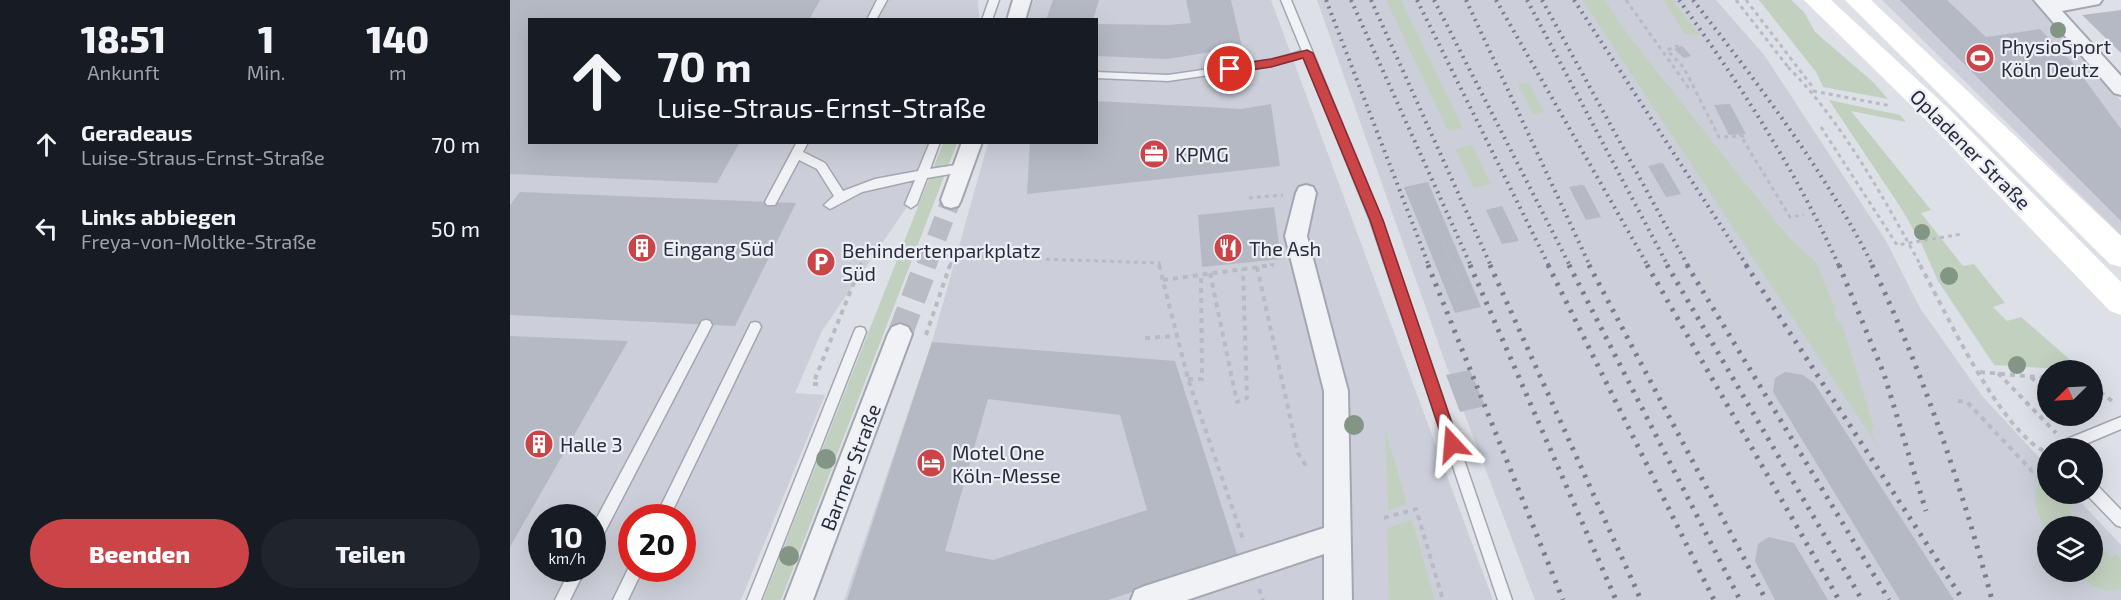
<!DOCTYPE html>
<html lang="de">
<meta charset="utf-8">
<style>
body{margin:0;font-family:"Exo 2",sans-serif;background:#20242c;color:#f1f3f6;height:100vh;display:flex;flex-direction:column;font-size:22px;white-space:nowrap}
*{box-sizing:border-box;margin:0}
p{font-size:20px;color:#9ea1a6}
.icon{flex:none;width:33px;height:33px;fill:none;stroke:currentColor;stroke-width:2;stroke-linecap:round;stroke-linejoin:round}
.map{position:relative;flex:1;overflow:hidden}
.panel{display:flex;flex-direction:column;background:#171b24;width:510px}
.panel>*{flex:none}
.hud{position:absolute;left:18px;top:18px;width:570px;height:126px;border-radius:0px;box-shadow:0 6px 24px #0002;background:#171b24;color:#f1f3f6;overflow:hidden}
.needle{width:39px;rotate:246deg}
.controls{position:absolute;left:1527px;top:360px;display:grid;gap:12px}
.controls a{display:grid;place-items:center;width:66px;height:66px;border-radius:50%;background:#171b24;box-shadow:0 6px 24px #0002;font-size:30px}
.speed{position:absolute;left:18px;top:504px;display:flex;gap:12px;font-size:30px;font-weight:700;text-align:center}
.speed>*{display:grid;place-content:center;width:78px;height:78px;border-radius:50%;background:#171b24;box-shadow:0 6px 24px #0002;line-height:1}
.speed small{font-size:15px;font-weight:400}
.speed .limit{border:9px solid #d22;background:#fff;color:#111}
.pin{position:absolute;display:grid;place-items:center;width:51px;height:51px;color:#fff;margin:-26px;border:3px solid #fff;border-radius:50%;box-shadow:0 2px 6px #0007}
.me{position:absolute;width:66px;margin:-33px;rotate:341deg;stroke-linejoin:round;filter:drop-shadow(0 0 4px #0008)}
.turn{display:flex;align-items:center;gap:21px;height:126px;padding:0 30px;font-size:27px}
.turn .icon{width:78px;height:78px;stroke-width:2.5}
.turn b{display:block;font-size:42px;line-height:51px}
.eta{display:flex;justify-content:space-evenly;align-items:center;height:102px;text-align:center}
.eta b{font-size:36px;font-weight:800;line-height:42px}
.cta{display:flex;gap:12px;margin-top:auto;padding:12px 30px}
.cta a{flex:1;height:69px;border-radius:36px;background:#cb4448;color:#fff;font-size:24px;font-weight:800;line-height:69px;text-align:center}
.cta a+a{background:#20242c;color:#f1f3f6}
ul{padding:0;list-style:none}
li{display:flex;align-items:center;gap:18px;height:84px;padding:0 30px}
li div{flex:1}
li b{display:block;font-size:22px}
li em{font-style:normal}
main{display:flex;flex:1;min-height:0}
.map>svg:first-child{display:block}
.built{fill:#cccfd9;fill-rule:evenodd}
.green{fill:#c2d1bf}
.building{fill:#b5b9c4;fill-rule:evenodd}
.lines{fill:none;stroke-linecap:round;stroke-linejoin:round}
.street-tunnel-far1{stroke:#b9bcc5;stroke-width:20;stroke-dasharray:20 10;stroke-linecap:butt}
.street-tunnel{stroke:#b9bcc5;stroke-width:25;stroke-dasharray:25 12;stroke-linecap:butt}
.lane-casing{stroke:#a3a7b1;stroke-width:3}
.street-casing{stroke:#a3a7b1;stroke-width:4}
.path-far1{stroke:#b8bbc2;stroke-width:3;stroke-dasharray:4 4;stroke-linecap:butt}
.path{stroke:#b8bbc2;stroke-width:4;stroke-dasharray:5 5;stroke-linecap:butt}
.lane{fill:#f0f2f6;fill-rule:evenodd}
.street{fill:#f0f2f6;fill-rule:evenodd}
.secondary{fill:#fff;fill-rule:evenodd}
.rail-far1{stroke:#787e90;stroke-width:4;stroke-dasharray:2 5;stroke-linecap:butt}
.rail{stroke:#787e90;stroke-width:5;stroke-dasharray:3 7;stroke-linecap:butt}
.path-bridge{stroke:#b8bbc2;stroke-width:3;stroke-dasharray:4 4;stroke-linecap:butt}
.tree{fill:#839685}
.route{fill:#cb4448;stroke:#842c2f;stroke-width:1.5}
.labels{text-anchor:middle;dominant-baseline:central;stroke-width:4.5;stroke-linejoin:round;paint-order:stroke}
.poi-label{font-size:20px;fill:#272d3e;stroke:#edeff5;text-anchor:start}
.street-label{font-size:20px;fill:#272d3e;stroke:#edeff5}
</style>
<main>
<section class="panel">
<div class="eta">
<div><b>18:51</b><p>Ankunft</p></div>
<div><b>1</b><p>Min.</p></div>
<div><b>140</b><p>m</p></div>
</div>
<ul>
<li><svg class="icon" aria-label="ahead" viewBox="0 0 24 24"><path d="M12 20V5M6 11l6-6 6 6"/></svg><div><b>Geradeaus</b><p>Luise-Straus-Ernst-Straße</p></div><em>70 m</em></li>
<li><svg class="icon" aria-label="left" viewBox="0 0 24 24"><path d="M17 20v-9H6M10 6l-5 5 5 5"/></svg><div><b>Links abbiegen</b><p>Freya-von-Moltke-Straße</p></div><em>50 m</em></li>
</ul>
<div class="cta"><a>Beenden</a><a>Teilen</a></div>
</section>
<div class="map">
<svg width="1611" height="600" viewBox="0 0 1611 600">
<rect width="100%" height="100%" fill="#dee0e7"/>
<path class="built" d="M0 0H468L469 19 20 20V142L427 143 399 204 312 331 285 393 315 395 231 600H0ZM32 518H82V568H32ZM122 518H172V568H122Z
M524 0H761L983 600H334L422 342 478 143 586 142V20L516 19Z
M807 0H1206L1255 56 1376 241 1410 308 1473 397 1537 466 1538 494H1563L1611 545V600H1025L936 365ZM1538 526H1582V572H1538Z
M1372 0H1521L1569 49 1611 101V235Z"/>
<path class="green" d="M876 0H891L953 128 938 131Z
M1072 0H1095L1121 39 1280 239 1306 262 1326 310 1324 312 1327 321 1332 324 1364 428 1361 430C1364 441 1372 450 1377 460Z
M1154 0H1162L1190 35 1174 34Z
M1249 0H1281L1294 12 1305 32 1363 82 1378 99 1313 87 1306 72Z
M1018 83H1019L1034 112 1023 114 1008 84Z
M1319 100 1390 115 1396 122 1341 111 1421 210 1411 213 1453 266 1464 264 1495 303 1483 307 1497 321 1511 317 1572 370 1484 365 1428 281 1411 243 1391 208Z
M433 143H447L271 600H253Z
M962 145 981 184 964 188 945 149Z
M875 429 897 504 878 510Z
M1537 476 1538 494H1552L1564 507 1557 510 1572 526H1538L1537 534C1528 515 1515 490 1537 476Z
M902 520 925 600H879L877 528Z
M1583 537 1601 557 1607 554 1611 559V588C1595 596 1577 584 1567 572H1582Z"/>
<path class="building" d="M0 0H310L299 20H20V142H230L207 183 0 174Z
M543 0H589L583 20H536Z
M676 0H721L732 47 657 59 586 56V24L658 25 681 23Z
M1390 0H1437L1476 37 1530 29 1562 62 1611 129V221Z
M1611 10V53L1572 15Z
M1172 46 1175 49 1181 56 1174 58 1164 49Z
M586 101 732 109 761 104 770 166 517 194 520 142H586Z
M1220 104 1236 134 1219 135 1204 105Z
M1153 163 1171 194 1156 197 1138 166Z
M918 182 971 307 945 313 894 187Z
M1074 185 1091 217 1076 220 1059 187Z
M10 192 286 203 225 326 0 315V205Z
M992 206 1009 241 992 244 976 210Z
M764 207 771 259 692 267 688 215Z
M0 336 118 341 0 547Z
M422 342 665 361 728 557 598 600H337ZM478 399 610 415 637 510 483 560 435 551Z
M960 370 975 406 950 412 936 375Z
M1275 372 1293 375 1304 383 1444 600H1390L1263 392 1265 378Z
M1259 537 1284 543 1318 600H1265L1245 561 1248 544Z"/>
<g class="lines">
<path class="street-tunnel-far1" d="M416 266 441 200"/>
<path class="street-tunnel" d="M390 334 416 265"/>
<g class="lane-casing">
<path id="lane" d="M367 0H377L366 20H357Z
M479 0H489L482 20H472Z
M771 0H781L872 220 1002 600H988L860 220 794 57 761 66 658 81 586 78V72L658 75 761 60 792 51Z
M287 142H298L293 152 315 163 333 191 365 179 408 171 420 142H430L420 169 452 164 457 168 452 172 417 178 407 204 401 208 395 204 405 180 352 192 320 209 314 205 324 196 307 169 289 160 265 205H257L255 202Z
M196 320 200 321 202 325 200 329 87 547 82 549V527L192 321Z
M245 322 249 323 251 327 159 518H145L241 323Z
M350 327 354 328 356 332 251 600H237L344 332 346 328Z
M1611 417V429L1566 448H1551L1557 439Z
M1582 484 1587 485 1611 510V527L1606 525 1577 495 1582 494Z
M121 563 122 568H133L131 573 118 600H103Z
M61 568H76L60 600H45Z"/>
</g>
<g class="street-casing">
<path id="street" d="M503 0H521L515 20H497Z
M1524 0H1592L1589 4 1552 11 1611 76V95L1604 93Z
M452 142H472L451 200 448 206 441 208 434 206 431 200Z
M796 185 803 187 806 193 797 236 838 391 842 600H814V554L677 600H621L625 590 635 586 814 528V391L775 236 786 193 789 187Z
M390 324 398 327 402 334 303 600H275L378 334 382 327Z"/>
</g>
<path class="path-far1" d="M1116 0 1180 90
M1236 0 1301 85 1302 90
M1174 53 1167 46 1157 50 1174 68 1209 137 1236 136
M1278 67C1331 120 1375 200 1411 266
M1303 91 1381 106
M1212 105 1280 217 1294 215
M1311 127 1387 245 1452 234
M1148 163 1167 195
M1142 165 1161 196
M1069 185 1086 218
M1063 186 1080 219
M739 198 773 195
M988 207 1005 242
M980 209 997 243
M921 211 943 266
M346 253 373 254
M440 256 649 263 650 266
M350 266 355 254
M440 266 443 256
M752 266 768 264"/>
<path class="path" d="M649 265 678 379 733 539
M943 265 955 295
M1410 265C1436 312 1491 434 1538 453
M747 267 788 453 798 469
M700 273 727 402 737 398 733 269
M653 280 763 265
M416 335 440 265
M635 338 668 336
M1470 372 1538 378
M1488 373 1546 433
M1521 377 1538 393
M678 379H692L691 275
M308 384H303L351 265
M1582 386 1606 404
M1448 401 1457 402 1522 471 1538 466
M874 518 906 509 933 600
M749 589 753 600"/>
<use href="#lane" class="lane"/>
<use href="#street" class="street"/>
<path class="secondary" d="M1294 0H1321L1438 108 1611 282V315L1600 311 1418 122Z
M1335 0H1361L1611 236V267L1600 264Z"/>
<path class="rail-far1" d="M816 0 919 266
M841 0 961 266
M861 0 981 266
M907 0 1039 266
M924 0 1060 266
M956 0 1080 266
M986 0 1138 266
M1017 0 1158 266
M1032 0 1178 266
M1064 0 1237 266
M1169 0C1230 84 1286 171 1329 266
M1183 0C1249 85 1314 170 1363 266"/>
<path class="rail" d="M918 265 1053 600
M960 265 1106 600
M980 265 1131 600
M1038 265 1204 600
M1059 265 1230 600
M1079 265 1256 600
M1137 265 1329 600
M1157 265 1352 600
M1177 265 1379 600
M1236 265 1453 600
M1329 265 1374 374 1416 511
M1362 265C1413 373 1451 484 1482 600"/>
<path class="path-bridge" d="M1226 0 1278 67
M373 254 440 256"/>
</g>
<g class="tree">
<circle cx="1548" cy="30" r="8"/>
<circle cx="1412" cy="232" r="8"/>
<circle cx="1439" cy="276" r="9"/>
<circle cx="1507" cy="365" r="9"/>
<circle cx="844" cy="425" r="10"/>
<circle cx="316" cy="459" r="10"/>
<circle cx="279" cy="556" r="10"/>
</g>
<path class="route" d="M797 50 803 53 873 220 949 444 947 449 942 451 936 449 934 444 860 220 793 58 761 67 720 73 714 69 720 65 761 59Z"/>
<defs>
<g id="stadium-disc" transform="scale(1.5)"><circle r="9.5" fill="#cb4448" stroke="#edeff5"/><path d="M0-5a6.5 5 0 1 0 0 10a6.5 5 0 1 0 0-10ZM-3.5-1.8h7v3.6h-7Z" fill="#fff"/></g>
<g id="office-disc" transform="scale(1.5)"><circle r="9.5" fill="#cb4448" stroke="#edeff5"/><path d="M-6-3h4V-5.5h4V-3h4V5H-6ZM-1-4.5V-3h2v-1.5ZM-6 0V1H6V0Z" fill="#fff"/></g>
<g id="building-disc" transform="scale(1.5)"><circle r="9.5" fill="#cb4448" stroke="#edeff5"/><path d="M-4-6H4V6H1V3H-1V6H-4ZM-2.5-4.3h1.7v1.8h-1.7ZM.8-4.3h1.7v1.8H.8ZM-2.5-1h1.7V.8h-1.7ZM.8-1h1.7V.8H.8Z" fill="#fff"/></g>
<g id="restaurant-disc" transform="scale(1.5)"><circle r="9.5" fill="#cb4448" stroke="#edeff5"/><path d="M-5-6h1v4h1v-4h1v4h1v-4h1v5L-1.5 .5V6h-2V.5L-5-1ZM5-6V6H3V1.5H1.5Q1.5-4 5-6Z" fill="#fff"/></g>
<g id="parking-disc" transform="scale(1.5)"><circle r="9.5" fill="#cb4448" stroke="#edeff5"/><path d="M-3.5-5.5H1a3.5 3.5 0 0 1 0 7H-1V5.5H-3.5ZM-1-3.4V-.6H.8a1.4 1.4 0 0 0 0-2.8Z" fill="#fff"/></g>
<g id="hotel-disc" transform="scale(1.5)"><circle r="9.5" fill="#cb4448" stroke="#edeff5"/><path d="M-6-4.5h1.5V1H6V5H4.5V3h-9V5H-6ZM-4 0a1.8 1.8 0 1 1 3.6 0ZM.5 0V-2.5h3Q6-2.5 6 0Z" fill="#fff"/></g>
</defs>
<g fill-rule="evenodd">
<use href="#stadium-disc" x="1470" y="58"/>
<use href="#office-disc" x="644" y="154"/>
<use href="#building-disc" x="132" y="248"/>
<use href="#restaurant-disc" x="718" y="248"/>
<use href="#parking-disc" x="311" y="262"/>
<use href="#building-disc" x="29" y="444"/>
<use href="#hotel-disc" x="421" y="463"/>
</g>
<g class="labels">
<g class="poi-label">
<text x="1491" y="46">PhysioSport<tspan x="1491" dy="23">Köln Deutz</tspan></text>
<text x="665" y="154">KPMG</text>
<text x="153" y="248">Eingang Süd</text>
<text x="739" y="248">The Ash</text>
<text x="332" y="250">Behindertenparkplatz<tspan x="332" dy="23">Süd</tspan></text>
<text x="50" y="444">Halle 3</text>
<text x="442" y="452">Motel One<tspan x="442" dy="23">Köln-Messe</tspan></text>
</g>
<g class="street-label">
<text transform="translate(1461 149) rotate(45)">Opladener Straße</text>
<text transform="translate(340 467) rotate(-69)">Barmer Straße</text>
</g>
</g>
</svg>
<div class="controls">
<a><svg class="needle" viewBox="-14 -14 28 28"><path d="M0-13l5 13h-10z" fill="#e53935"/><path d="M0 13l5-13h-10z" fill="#9ea1a6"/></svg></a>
<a><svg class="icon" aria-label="search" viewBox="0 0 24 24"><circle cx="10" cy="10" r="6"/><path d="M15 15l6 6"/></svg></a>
<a><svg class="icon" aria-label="layers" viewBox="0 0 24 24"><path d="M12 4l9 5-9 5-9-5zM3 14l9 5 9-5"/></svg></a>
</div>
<div class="speed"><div>10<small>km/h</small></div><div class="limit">20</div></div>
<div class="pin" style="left:720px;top:69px;background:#d93025"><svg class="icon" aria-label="arrive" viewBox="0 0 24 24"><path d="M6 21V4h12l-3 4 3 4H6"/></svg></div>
<svg class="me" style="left:942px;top:444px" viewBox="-20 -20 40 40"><path d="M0-17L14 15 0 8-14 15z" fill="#cb4448" stroke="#fff" stroke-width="4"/></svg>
<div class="hud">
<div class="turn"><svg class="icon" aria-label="ahead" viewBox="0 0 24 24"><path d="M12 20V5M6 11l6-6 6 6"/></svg><div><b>70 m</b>Luise-Straus-Ernst-Straße</div></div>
</div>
</div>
</main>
